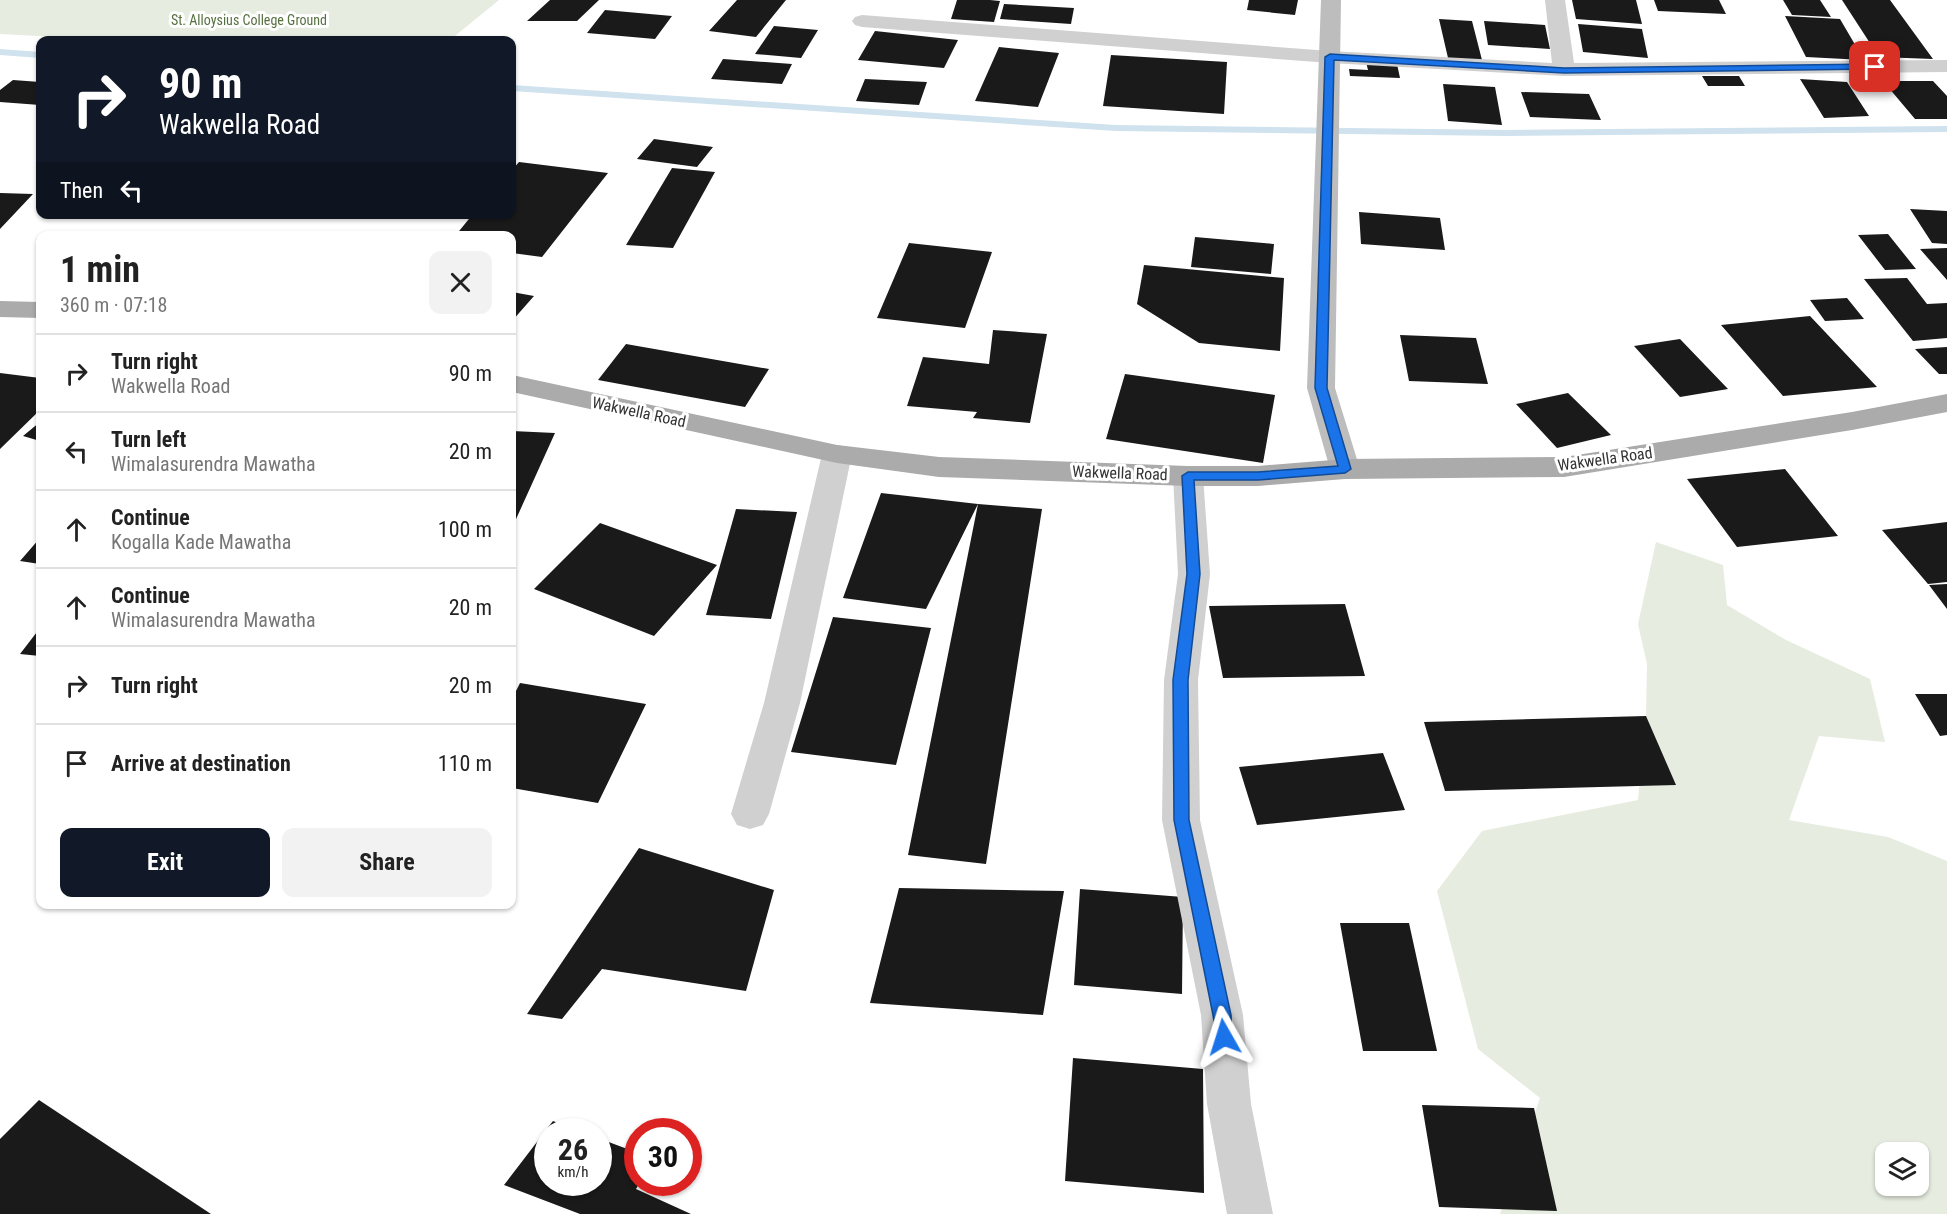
<!DOCTYPE html>
<meta charset="utf-8">
<style>
body{margin:0;font-family:"Roboto Condensed",sans-serif;background:#f2f2f2;color:#222;height:100vh;display:flex;flex-direction:column;font-size:22px;white-space:nowrap}
*{box-sizing:border-box;margin:0}
p{font-size:20px;color:#767676}
.icon{flex:none;width:33px;height:33px;fill:none;stroke:currentColor;stroke-width:2;stroke-linecap:round;stroke-linejoin:round}
.map{position:relative;flex:1;overflow:hidden}
.panel{position:absolute;left:36px;top:231px;width:480px;height:678px;display:flex;flex-direction:column;background:#fff;border-radius:12px;box-shadow:0 2px 4px #0004}
.panel>*{flex:none}
.guide{position:absolute;left:36px;top:36px;width:480px;height:183px;border-radius:12px;box-shadow:0 2px 4px #0004;background:#111827;color:#fff;overflow:hidden}
.controls{position:absolute;left:1875px;top:1142px;display:grid;gap:12px}
.controls a{display:grid;place-items:center;width:54px;height:54px;border-radius:12px;background:#fff;box-shadow:0 2px 4px #0004;font-size:30px}
.speed{position:absolute;left:534px;top:1118px;display:flex;gap:12px;font-size:30px;font-weight:700;text-align:center}
.speed>*{display:grid;place-content:center;width:78px;height:78px;border-radius:50%;background:#fff;box-shadow:0 2px 4px #0004;line-height:1}
.speed small{font-size:15px;font-weight:400}
.speed .limit{border:9px solid #d22;background:#fff;color:#111}
.pin{position:absolute;display:grid;place-items:center;width:51px;height:51px;color:#fff;margin:-26px;border-radius:12px;box-shadow:0 3px 9px #0006}
.me{position:absolute;width:66px;margin:-33px;rotate:354deg;stroke-linejoin:round;filter:drop-shadow(0 0 4px #0008)}
.turn{display:flex;align-items:center;gap:21px;height:126px;padding:0 24px;font-size:27px}
.turn .icon{width:78px;height:78px;stroke-width:2.5}
.turn b{display:block;font-size:42px;line-height:51px}
.then{display:flex;align-items:center;height:57px;padding:0 24px;background:#0003;gap:12px;font-size:22px}
.round{display:grid;place-items:center;flex:none;width:63px;height:63px;border-radius:12px;background:#f2f2f2}
.overview{display:flex;align-items:center;justify-content:space-between;height:102px;padding:0 24px}
h1{font-size:36px;font-weight:700;line-height:45px}
.action{display:flex;gap:12px;margin-top:auto;padding:12px 24px}
.action a{flex:1;height:69px;border-radius:12px;background:#111827;color:#fff;font-size:24px;font-weight:700;line-height:69px;text-align:center}
.action a+a{background:#f2f2f2;color:#222}
ul{padding:0;list-style:none}
li{display:flex;align-items:center;gap:18px;height:78px;padding:0 24px;border-top:2px solid #e0e0e0}
li div{flex:1}
li b{display:block;font-size:22px}
li em{font-style:normal}
.map>svg:first-child{display:block}
.green{fill:#e6ecdf;fill-rule:evenodd}
.lines{fill:none;stroke-linecap:round;stroke-linejoin:round}
.stream{fill:#cfe2ee;fill-rule:evenodd}
.building{fill:#1a1a1a}
.street{fill:#d0d0d0;fill-rule:evenodd}
.secondary{fill:#bdbdbd;fill-rule:evenodd}
.primary{fill:#ababab;fill-rule:evenodd}
.route{fill:#1a73e8;stroke:#114b97;stroke-width:1.5}
.labels{text-anchor:middle;dominant-baseline:central;stroke-width:6;stroke-linejoin:round;paint-order:stroke}
.far-park-label{font-size:14px;fill:#56703f;stroke:#fff}
.street-label{font-size:16px;fill:#333;stroke:#fff}
</style>
<div class="map">
<svg width="1947" height="1214" viewBox="0 0 1947 1214">
<rect width="100%" height="100%" fill="#fff"/>
<path class="green" d="M0 0H499L450 40H115L0 34Z
M1656 542 1723 565 1727 605 1786 640 1870 679 1885 742 1819 736 1789 820 1888 837 1947 861V1214H1500L1540 1098 1478 1049 1437 891 1482 831 1638 800 1646 716 1647 664 1638 624ZM1886 1152H1918V1185H1886Z"/>
<g class="lines">
<path class="stream" d="M0 49 40 52V58L0 55Z
M512 85 1116 125 1507 130 1947 126V132L1507 136 1116 131 512 91Z"/>
</g>
<path class="building" d="M550 0H599L577 21H527Z
M737 0H786L756 37 709 31Z
M957 0H990L1000 1 994 22 951 19Z
M1249 0H1298L1295 15 1247 10Z
M1572 0H1636L1642 24 1576 19Z
M1654 0H1719L1726 14 1658 11Z
M1783 0H1820L1831 17 1792 15Z
M1842 0H1890L1933 59 1879 57Z
M1004 4 1074 8 1071 24 1000 19Z
M605 10 672 16 655 39 587 33Z
M1785 16 1840 19 1864 60 1806 57Z
M1439 19 1472 21 1482 60 1448 58Z
M1484 21 1545 25 1550 49 1488 45Z
M1578 24 1642 29 1648 58 1583 52Z
M774 26 818 30 801 58 755 54Z
M875 31 958 40 944 68 858 60Z
M999 47 1059 53 1038 107 975 101Z
M1111 55 1227 62 1224 114 1103 106Z
M723 59 792 64 782 84 711 79Z
M1366 62 1397 64 1400 78 1350 76 1349 69 1368 70Z
M1702 76H1739L1745 86H1708Z
M865 79 927 82 919 105 856 101Z
M1800 79 1847 82 1869 116 1824 118Z
M13 80 40 82V105L0 102V90Z
M1883 81H1933L1947 96V119H1915Z
M1443 84 1495 87 1502 125 1448 121Z
M1521 92 1589 94 1601 120 1530 117Z
M654 139 713 147 697 167 637 159Z
M519 162 608 173 542 257 512 253V236H455L473 214H512V170Z
M672 168 715 172 673 248 626 245Z
M0 193 33 194 0 229Z
M1910 209 1947 211V244L1932 243Z
M1359 212 1440 218 1445 250 1361 244Z
M1888 234 1916 269 1885 270 1858 235Z
M1195 237 1274 244 1271 274 1191 267Z
M909 243 992 252 965 328 877 318Z
M1947 248V280L1920 249Z
M1144 265 1284 278 1280 351 1199 343 1137 304Z
M1907 278 1927 304 1947 303V338L1913 341 1864 279Z
M512 292 534 296 512 321Z
M1847 298 1864 319 1825 321 1810 300Z
M1810 316 1877 387 1783 396 1721 325Z
M993 330 1047 334 1030 423 973 418 977 412 907 406 923 357 989 364Z
M1400 335 1476 338 1488 384 1409 381Z
M1680 339 1728 389 1680 397 1634 346Z
M626 344 769 369 745 407 598 380Z
M1947 347V374H1939L1915 349Z
M0 373 40 378V410L0 449Z
M1125 374 1275 395 1263 463 1106 439Z
M1568 393 1611 435 1557 448 1516 404Z
M40 422V441L23 436Z
M512 431 555 433 512 528Z
M1785 469 1838 536 1737 547 1687 479Z
M881 493 978 504 926 609 843 598Z
M978 504 1042 509 986 864 908 855Z
M736 509 797 512 771 619 706 615Z
M1947 522V582L1928 584 1882 530Z
M600 523 717 565 654 636 534 589Z
M40 538V564L20 561Z
M1947 584V609L1929 585Z
M1345 604 1365 676 1223 678 1209 606Z
M833 617 931 628 896 765 791 752Z
M40 628V656L20 654Z
M520 683 646 704 598 803 512 788V699Z
M1915 694H1947V735L1940 736Z
M1646 716 1676 785 1445 791 1424 722Z
M1383 753 1405 810 1257 825 1239 767Z
M639 848 774 890 746 991 602 969 562 1019 527 1014Z
M899 888 1064 891 1043 1015 870 1003Z
M1080 889 1183 897 1182 994 1074 985Z
M1340 923H1409L1437 1051H1363Z
M1073 1058 1203 1069 1204 1193 1065 1181Z
M39 1100 211 1214H0V1139Z
M1422 1105 1534 1108 1557 1211 1439 1207Z
M553 1121 578 1131H548V1182H598V1138L638 1153V1182H640L636 1189 691 1214H580L504 1185Z"/>
<g class="lines">
<path class="street" d="M1545 0H1565L1574 63 1947 60V72L1564 76 1330 63 862 27 855 25 852 21 855 17 862 15 1330 51 1552 63Z
M837 445 848 447 852 454 800 703 769 814 763 825 750 829 737 825 731 814 764 703 822 454 826 447Z
M1188 466 1199 469 1203 476 1210 574 1198 680 1200 820 1243 1015 1251 1104 1273 1214H1227L1207 1104 1201 1015 1162 820 1164 680 1178 574 1173 476 1177 469Z"/>
<path class="secondary" d="M1321 0H1341L1335 388 1360 469 1356 476 1345 479 1334 476 1330 469 1307 388Z"/>
<path class="primary" d="M0 301 40 302V318L0 317Z
M512 375 837 445 939 457 1188 466H1258L1345 459 1564 457 1852 412 1947 394V412L1852 430 1564 477 1345 479 1258 486H1188L939 477 837 463 512 392Z"/>
</g>
<path class="route" d="M1330 54 1564 68 1875 64 1880 67 1875 69 1564 73 1334 60 1327 388 1351 469 1345 473 1258 480H1194L1200 574 1188 680 1189 820 1231 1015 1232 1037 1230 1043 1224 1045 1218 1043 1213 1015 1174 820 1173 680 1187 574 1182 476 1188 472H1258L1338 466 1315 388 1325 57Z"/>
<g class="labels">
<g class="far-park-label">
<text x="249" y="20">St. Alloysius College Ground</text>
</g>
<g class="street-label">
<text transform="translate(639 412) rotate(12)">Wakwella Road</text>
<text transform="translate(1605 459) rotate(-8)">Wakwella Road</text>
<text transform="translate(1120 473) rotate(2)">Wakwella Road</text>
</g>
</g>
</svg>
<div class="controls">
<a><svg class="icon" aria-label="layers" viewBox="0 0 24 24"><path d="M12 4l9 5-9 5-9-5zM3 14l9 5 9-5"/></svg></a>
</div>
<div class="speed"><div>26<small>km/h</small></div><div class="limit">30</div></div>
<div class="pin" style="left:1875px;top:67px;background:#d93025"><svg class="icon" aria-label="arrive" viewBox="0 0 24 24"><path d="M6 21V4h12l-3 4 3 4H6"/></svg></div>
<svg class="me" style="left:1224px;top:1037px" viewBox="-20 -20 40 40"><path d="M0-17L14 15 0 8-14 15z" fill="#1a73e8" stroke="#fff" stroke-width="4"/></svg>
<div class="guide">
<div class="turn"><svg class="icon" aria-label="right" viewBox="0 0 24 24"><path d="M7 20v-9h11M14 6l5 5-5 5"/></svg><div><b>90 m</b>Wakwella Road</div></div>
<div class="then">Then<svg class="icon" aria-label="left" viewBox="0 0 24 24"><path d="M17 20v-9H6M10 6l-5 5 5 5"/></svg></div>
</div>
<section class="panel">
<div class="overview"><div><h1>1 min</h1><p>360 m · 07:18</p></div><a class="round"><svg class="icon" aria-label="close" viewBox="0 0 24 24"><path d="M6 6l12 12M18 6L6 18"/></svg></a></div>
<ul>
<li><svg class="icon" aria-label="right" viewBox="0 0 24 24"><path d="M7 20v-9h11M14 6l5 5-5 5"/></svg><div><b>Turn right</b><p>Wakwella Road</p></div><em>90 m</em></li>
<li><svg class="icon" aria-label="left" viewBox="0 0 24 24"><path d="M17 20v-9H6M10 6l-5 5 5 5"/></svg><div><b>Turn left</b><p>Wimalasurendra Mawatha</p></div><em>20 m</em></li>
<li><svg class="icon" aria-label="ahead" viewBox="0 0 24 24"><path d="M12 20V5M6 11l6-6 6 6"/></svg><div><b>Continue</b><p>Kogalla Kade Mawatha</p></div><em>100 m</em></li>
<li><svg class="icon" aria-label="ahead" viewBox="0 0 24 24"><path d="M12 20V5M6 11l6-6 6 6"/></svg><div><b>Continue</b><p>Wimalasurendra Mawatha</p></div><em>20 m</em></li>
<li><svg class="icon" aria-label="right" viewBox="0 0 24 24"><path d="M7 20v-9h11M14 6l5 5-5 5"/></svg><div><b>Turn right</b></div><em>20 m</em></li>
<li><svg class="icon" aria-label="arrive" viewBox="0 0 24 24"><path d="M6 21V4h12l-3 4 3 4H6"/></svg><div><b>Arrive at destination</b></div><em>110 m</em></li>
</ul>
<div class="action"><a>Exit</a><a>Share</a></div>
</section>
</div>
